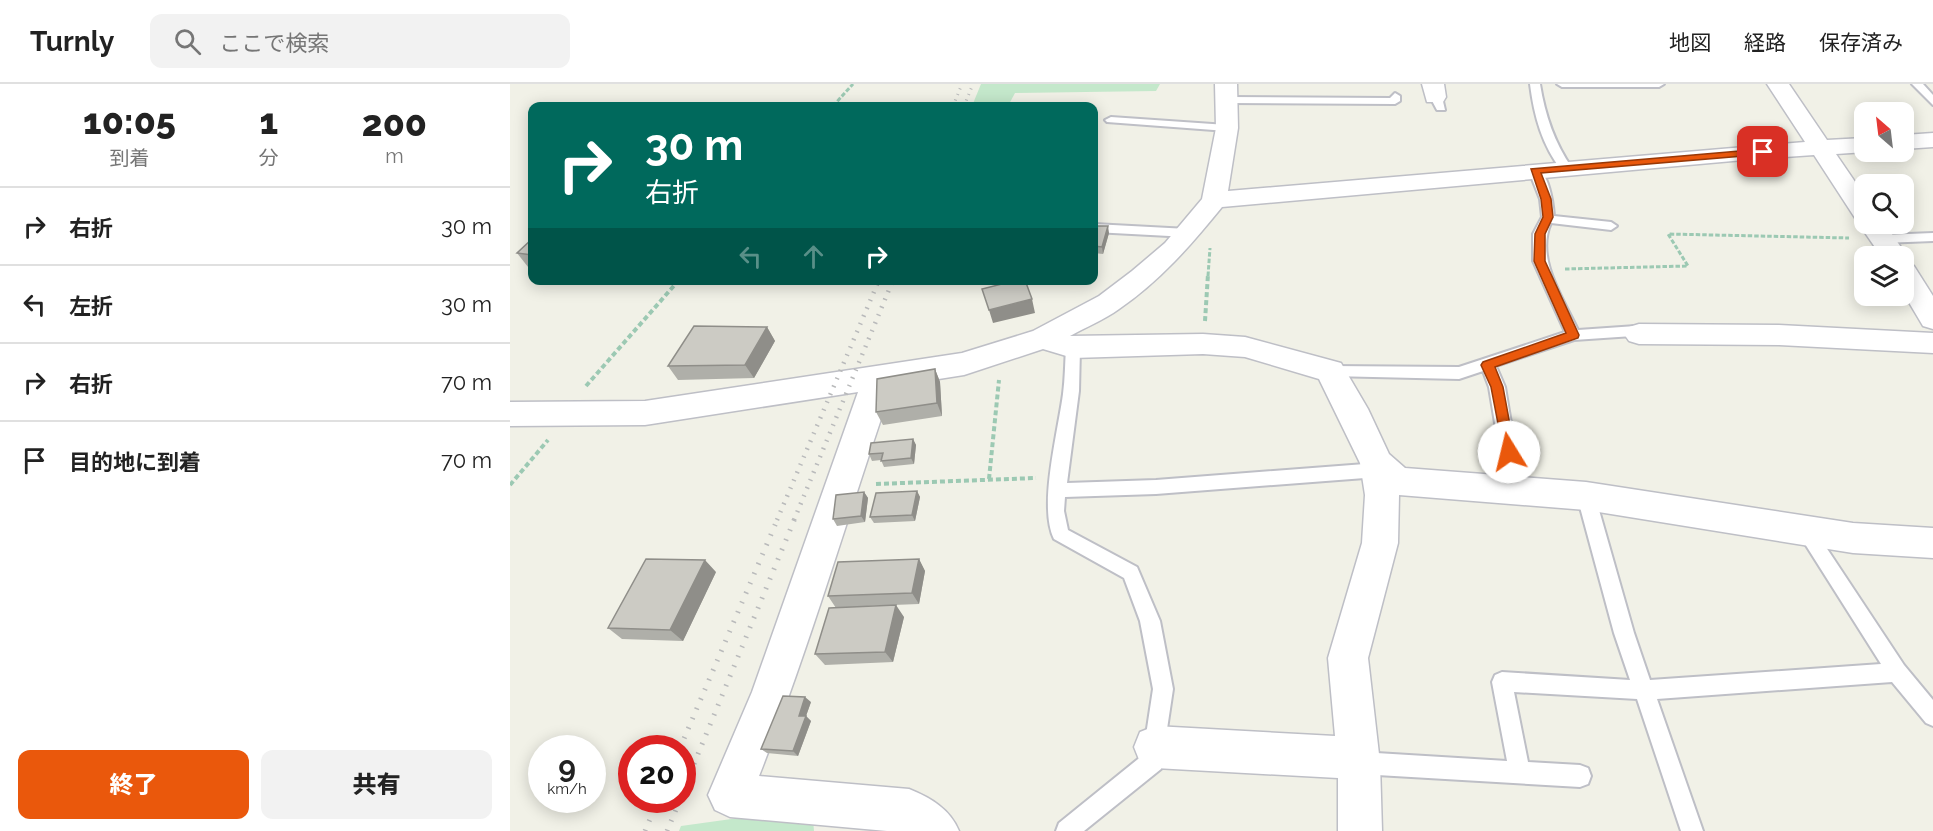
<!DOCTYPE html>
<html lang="ja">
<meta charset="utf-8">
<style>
body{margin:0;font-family:Raleway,"Noto Sans JP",sans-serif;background:#f2f2f2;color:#222;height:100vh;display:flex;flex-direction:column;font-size:22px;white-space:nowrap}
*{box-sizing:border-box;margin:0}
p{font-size:20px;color:#767676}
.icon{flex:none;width:33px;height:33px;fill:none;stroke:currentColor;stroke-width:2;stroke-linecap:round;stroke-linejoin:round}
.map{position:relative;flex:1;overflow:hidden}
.drawer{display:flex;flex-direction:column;background:#fff;width:510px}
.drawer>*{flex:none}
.top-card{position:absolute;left:18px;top:18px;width:570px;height:183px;border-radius:12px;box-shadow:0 3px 15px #0003;background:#00695c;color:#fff;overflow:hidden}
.needle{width:39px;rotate:332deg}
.controls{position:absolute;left:1344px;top:18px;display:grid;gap:12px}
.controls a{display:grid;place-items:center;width:60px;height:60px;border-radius:12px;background:#fff;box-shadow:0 3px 15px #0003;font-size:30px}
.speed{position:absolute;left:18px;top:651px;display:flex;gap:12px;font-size:30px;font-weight:700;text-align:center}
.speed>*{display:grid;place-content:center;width:78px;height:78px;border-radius:50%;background:#fff;box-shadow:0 3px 15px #0003;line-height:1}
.speed small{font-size:15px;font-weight:400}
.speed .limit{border:9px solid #d22;background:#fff;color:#111}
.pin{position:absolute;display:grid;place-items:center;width:51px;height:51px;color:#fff;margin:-26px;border-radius:12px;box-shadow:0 3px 9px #0006}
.me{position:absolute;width:66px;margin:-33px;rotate:351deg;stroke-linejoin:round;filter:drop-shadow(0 0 4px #0008)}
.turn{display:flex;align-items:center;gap:21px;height:126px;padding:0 18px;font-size:27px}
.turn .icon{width:78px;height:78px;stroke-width:2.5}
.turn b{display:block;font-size:42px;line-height:51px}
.lanes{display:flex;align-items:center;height:57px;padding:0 18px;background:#0003;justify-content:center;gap:30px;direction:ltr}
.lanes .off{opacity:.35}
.eta{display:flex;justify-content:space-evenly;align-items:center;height:102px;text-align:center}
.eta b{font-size:36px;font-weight:800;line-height:42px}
.primary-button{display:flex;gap:12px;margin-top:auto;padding:12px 18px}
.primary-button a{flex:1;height:69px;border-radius:12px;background:#ea580c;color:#fff;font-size:24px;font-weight:800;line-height:69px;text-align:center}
.primary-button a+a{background:#f2f2f2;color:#222}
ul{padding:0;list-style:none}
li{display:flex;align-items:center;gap:18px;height:78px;padding:0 18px;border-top:2px solid #e0e0e0}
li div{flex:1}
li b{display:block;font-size:22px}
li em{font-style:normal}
header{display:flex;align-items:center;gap:36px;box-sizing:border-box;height:84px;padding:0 30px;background:#fff;border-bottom:2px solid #e0e0e0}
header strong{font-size:28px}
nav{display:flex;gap:33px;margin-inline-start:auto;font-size:21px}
.search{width:420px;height:54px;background:#f2f2f2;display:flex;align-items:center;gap:15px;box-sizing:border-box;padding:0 21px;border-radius:12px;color:#767676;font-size:22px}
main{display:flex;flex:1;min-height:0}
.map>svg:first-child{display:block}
.green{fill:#c4e8cb}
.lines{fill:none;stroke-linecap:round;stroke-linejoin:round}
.service-casing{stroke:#bebfc6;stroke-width:4}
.minor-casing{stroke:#bebfc6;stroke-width:3}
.path-far1{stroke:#9cc9b3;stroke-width:3;stroke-dasharray:4.5 2;stroke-linecap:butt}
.path{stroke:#9cc9b3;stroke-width:4;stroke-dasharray:5 3;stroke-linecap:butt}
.service{fill:#fff;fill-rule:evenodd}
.minor{fill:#fff;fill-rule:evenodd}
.rail-far2{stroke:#b9babb;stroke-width:3;stroke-dasharray:1 5;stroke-linecap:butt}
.rail-far1{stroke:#b9babb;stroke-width:4.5;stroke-dasharray:1.5 7;stroke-linecap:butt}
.rail{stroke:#b9babb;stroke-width:5;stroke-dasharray:1.5 9;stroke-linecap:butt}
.wall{fill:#afafa9}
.shaded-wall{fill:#8f8e89}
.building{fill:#cccbc4;stroke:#8f8e89;stroke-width:1.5}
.route{fill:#ea580c;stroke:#983908;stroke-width:1.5}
</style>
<header>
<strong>Turnly</strong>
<div class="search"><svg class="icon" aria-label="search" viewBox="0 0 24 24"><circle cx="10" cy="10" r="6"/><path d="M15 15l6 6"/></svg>ここで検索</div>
<nav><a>地図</a><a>経路</a><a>保存済み</a></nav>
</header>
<main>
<section class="drawer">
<div class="eta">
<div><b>10:05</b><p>到着</p></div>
<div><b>1</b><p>分</p></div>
<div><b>200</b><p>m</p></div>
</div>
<ul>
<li><svg class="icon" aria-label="right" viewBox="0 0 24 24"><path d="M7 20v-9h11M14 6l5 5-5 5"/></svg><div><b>右折</b></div><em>30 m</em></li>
<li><svg class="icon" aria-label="left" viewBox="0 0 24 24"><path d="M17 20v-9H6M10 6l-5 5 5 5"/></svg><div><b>左折</b></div><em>30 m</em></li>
<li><svg class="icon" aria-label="right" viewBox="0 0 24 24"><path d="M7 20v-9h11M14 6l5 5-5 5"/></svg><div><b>右折</b></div><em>70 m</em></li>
<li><svg class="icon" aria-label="arrive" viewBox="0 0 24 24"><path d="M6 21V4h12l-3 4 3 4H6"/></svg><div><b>目的地に到着</b></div><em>70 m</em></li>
</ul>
<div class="primary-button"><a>終了</a><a>共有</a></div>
</section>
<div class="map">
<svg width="1423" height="747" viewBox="0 0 1423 747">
<rect width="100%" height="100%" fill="#f1f1e7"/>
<path class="green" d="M471 0H650L646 7 505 9 498 22H462Z
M302 724 304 747H169L171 742Z"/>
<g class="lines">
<g class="service-casing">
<path id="service" d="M1020 0H1030C1035 31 1044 58 1062 84L1060 87H1052C1032 61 1024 32 1020 0Z
M1047 0H1154L1149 3H1052Z
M1402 0H1413L1423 11V21Z
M885 9 890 12V17L885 20 718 19 713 16 718 13 880 14Z
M927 10 932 13 935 26H927L920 13Z
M601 33 717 41 723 44 717 47 597 38 595 36Z
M1025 83C1039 88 1043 119 1044 132L1101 138 1107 142 1101 146 1041 139C1025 174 1053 214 1068 246L1126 242 1136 250 1129 255 1123 252 1064 256 986 282 995 303 1012 405 1010 410H998L996 405 979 303 973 287 949 295 820 292 812 287 820 282 949 283 1055 248 1023 177V150L1032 133 1030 115 1019 87Z
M584 140 678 145 685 149 678 153 584 148Z
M1423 149V157L1373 159 1366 155 1373 151Z
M563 259 570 264 569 307 557 399 646 396 868 379 874 381 876 386 874 391 868 393 646 410 555 413 554 427 558 446 627 483 650 537 663 605 651 685 574 747H546L549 739 633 671 643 605 630 537 614 494 544 455C528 423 548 348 553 310 555 295 555 279 556 264Z
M1076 405 1082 407 1085 412 1124 549 1140 596 1371 580 1290 452 1287 447 1290 442 1296 440 1302 442 1394 581 1423 616V642L1416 639 1382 598 1147 615 1193 747H1171L1127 615 1004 608 1018 678 1070 681 1078 684 1081 692 1078 700 1070 703 850 690 842 687 839 679 842 671 850 668 997 677 982 598 985 591 992 588 1120 596 1104 549 1067 412 1070 407Z"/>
</g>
<g class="minor-casing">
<path id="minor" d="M705 0H727L728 44 718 107 1295 58 1257 0H1279L1317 56 1354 54 1356 68 1326 70 1354 111V140H1375L1397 172 1394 178V172H1371L1349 140 1352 136 1345 134 1304 71 1234 76 712 123C681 161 650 197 609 225 594 236 576 243 560 252L693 250 735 253 831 279 858 325 879 370 895 384 1076 398 1343 439 1423 444V474L1343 469 1076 426 889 411 888 459 858 574 870 679 872 747H828V694L645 684 630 678 624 663 630 648 645 642 825 652 818 574 852 459 855 411 850 379 809 295 735 273 693 270 563 274 533 265 454 291 378 303 379 311C336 438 298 567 249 692L399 705C421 714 440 725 449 747H377L220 733 205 726 198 711 242 608 348 308 135 341 0 342V318L135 317 452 269 523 247 589 212 622 187 655 159 692 115 706 44Z
M912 0H934L936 13 933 18H917Z
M1423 49V63L1394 65V51Z
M1394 179 1404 182 1423 212V245L1413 242 1394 210Z
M1129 240 1269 241 1423 249V269L1269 261 1129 260 1119 257 1114 250 1119 243Z"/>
</g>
<path class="path-far1" d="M323 22 343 0
M1055 185 1178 182 1158 150 1339 154
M698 192 700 164"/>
<path class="path" d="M695 237 698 190
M76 302 169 196
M479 395 489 296
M366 400 526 394
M0 401 38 356"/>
<use href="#service" class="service"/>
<use href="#minor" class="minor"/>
<path class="rail-far2" d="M443 22 452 0
M454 22 463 0"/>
<path class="rail-far1" d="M267 436 369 196
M284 436 383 196"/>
<path class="rail" d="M170 664 268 434
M172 709 285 434
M135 747 148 716
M157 747 170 716"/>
</g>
<path class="wall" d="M584 142 599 149 593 170 584 169Z
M22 155V188L7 169Z
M257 243 265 257 244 294 168 296 158 282Z
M425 285 430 298 432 332 373 341 366 328Z
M403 355 406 361 404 380 374 383 371 376 362 377 359 370Z
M407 407 410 413 405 437 364 439 360 433Z
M354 408 358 414 355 438 327 442 323 435Z
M409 475 415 487 409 520 357 522 394 533 383 578 315 581 305 570 326 524 318 512Z
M206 488 173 557 112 555 98 544Z
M301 618 296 632 301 637 288 672 257 669 251 665Z"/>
<path class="shaded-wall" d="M585 64 587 77 584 87V68Z
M598 142 599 149 593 170 592 163Z
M522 215 525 229 483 239 479 226Z
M257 243 265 257 244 294 235 281Z
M425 285 430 298 432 332 427 319Z
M403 355 406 361 404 380 401 374Z
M407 407 410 413 405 437 402 431Z
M354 408 358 414 355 438 351 432Z
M409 475 415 487 409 520 402 509Z
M195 476 206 488 173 557 160 546Z
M386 521 394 533 383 578 375 568Z
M295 613 301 618 296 632 301 637 288 672 283 667 289 632Z"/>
<path class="building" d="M584 142H598L592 163 584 162Z
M22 155V171L7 169Z
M491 196H515L522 215 479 226 472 205 492 200Z
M184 242 257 243 235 281 158 282Z
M425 285 427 319 366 328 367 295Z
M403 355 401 374 371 377 373 369 359 370 361 359Z
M407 407 402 431 360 433 366 409Z
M354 408 351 432 323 435 326 411Z
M136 475 195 476 160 546 98 544Z
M409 475 402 509 318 512 328 478Z
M386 521 375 568 305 570 319 524Z
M273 612 295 613 289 632H296L283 667 251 665Z"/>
<path class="route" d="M1253 65H1257V70L1031 89 1041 115 1043 133 1035 150V177L1069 251 1068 254 985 283 993 303 1005 368 1003 371H994L981 303 971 281 973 278 1056 249 1024 177 1025 150 1033 133 1031 115 1021 85Z"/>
</svg>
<div class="controls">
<a><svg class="needle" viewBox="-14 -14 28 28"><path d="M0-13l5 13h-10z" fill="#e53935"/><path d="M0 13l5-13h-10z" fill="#767676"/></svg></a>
<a><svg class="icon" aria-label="search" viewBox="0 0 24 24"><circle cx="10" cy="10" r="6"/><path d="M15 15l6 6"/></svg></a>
<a><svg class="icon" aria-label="layers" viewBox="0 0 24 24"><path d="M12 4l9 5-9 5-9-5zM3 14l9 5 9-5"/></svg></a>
</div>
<div class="speed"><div>9<small>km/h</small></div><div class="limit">20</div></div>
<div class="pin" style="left:1253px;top:68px;background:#d93025"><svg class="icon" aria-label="arrive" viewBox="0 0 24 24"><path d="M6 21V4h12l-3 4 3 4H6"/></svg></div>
<svg class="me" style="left:999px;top:368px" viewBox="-20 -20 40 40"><circle r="19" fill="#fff"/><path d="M0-13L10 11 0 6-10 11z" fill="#ea580c"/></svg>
<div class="top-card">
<div class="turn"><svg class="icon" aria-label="right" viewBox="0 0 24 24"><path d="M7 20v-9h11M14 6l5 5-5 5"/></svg><div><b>30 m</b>右折</div></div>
<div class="lanes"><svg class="icon off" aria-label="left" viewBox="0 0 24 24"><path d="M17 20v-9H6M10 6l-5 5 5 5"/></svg><svg class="icon off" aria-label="ahead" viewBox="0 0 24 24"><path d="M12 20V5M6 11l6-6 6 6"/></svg><svg class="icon" aria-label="right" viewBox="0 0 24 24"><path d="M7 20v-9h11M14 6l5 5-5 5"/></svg></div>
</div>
</div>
</main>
